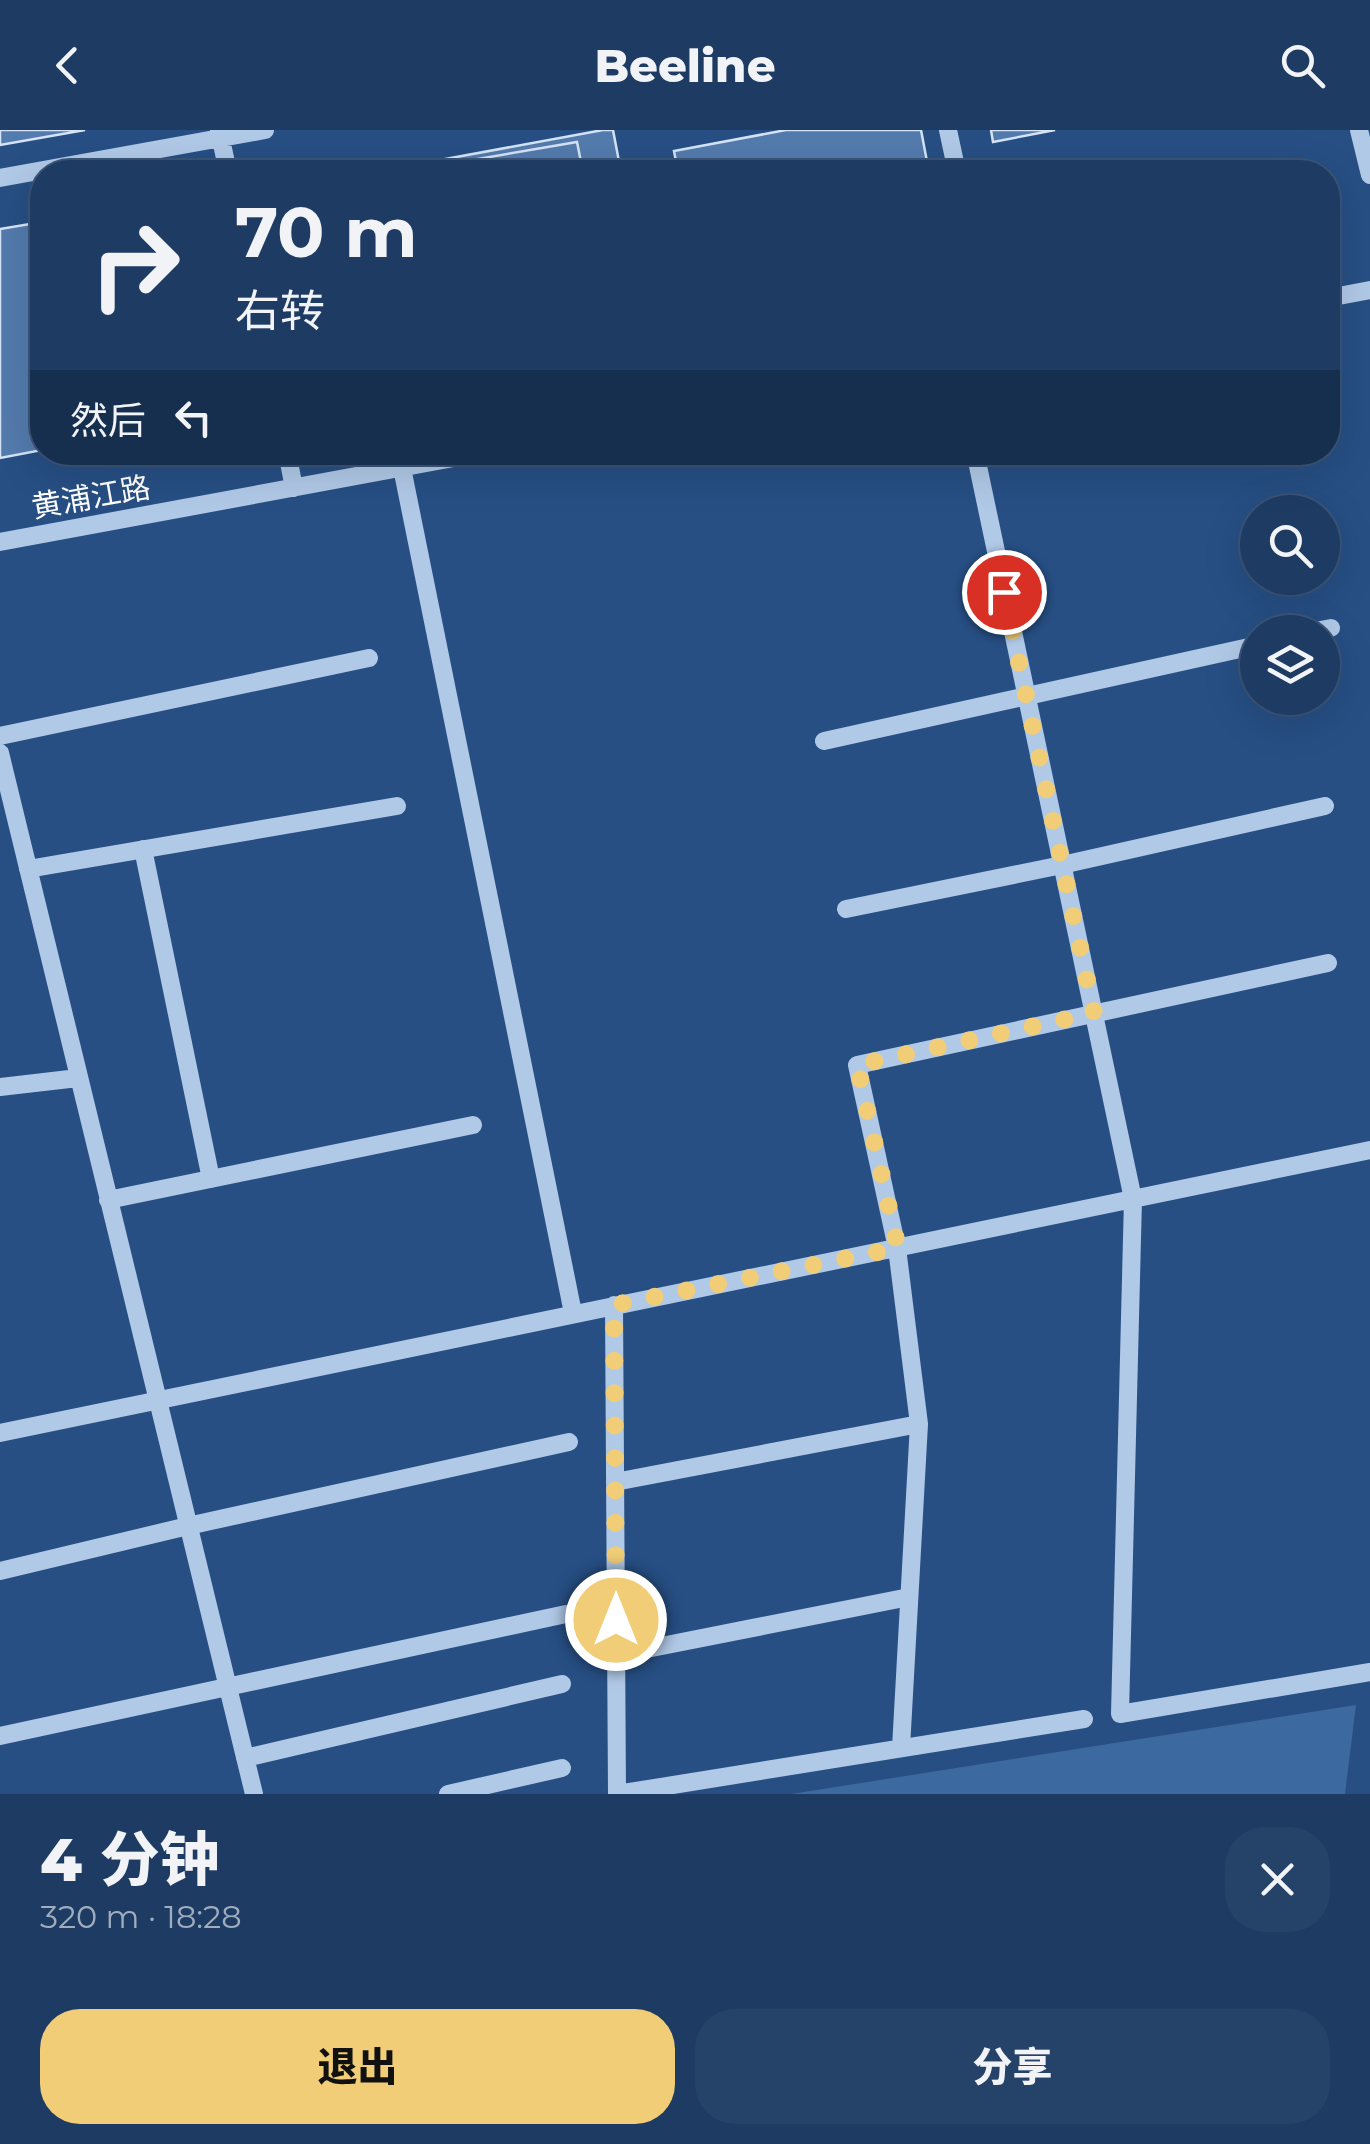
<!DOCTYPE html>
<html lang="zh">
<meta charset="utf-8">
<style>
body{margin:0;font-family:Montserrat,"Noto Sans SC",sans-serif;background:#254269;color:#f1f3f6;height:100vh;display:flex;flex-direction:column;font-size:38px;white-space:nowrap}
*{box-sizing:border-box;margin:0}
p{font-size:32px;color:#a0adbe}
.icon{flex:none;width:55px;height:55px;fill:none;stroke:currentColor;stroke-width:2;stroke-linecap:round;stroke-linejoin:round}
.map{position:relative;height:1664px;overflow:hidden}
.drawer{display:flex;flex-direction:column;background:#1d3b63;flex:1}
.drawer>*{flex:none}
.hud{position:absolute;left:30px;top:30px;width:1310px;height:305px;border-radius:40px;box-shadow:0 10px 40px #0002,0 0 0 2px #3b5578;background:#1d3b63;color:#f1f3f6;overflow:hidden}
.buttons{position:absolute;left:1240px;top:365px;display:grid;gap:20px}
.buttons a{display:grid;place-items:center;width:100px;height:100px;border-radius:50%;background:#1d3b63;box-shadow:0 10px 40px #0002,0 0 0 2px #3b5578;font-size:50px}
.pin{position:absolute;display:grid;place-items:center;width:85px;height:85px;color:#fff;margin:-42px;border:5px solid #fff;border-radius:50%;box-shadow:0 2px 10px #0007}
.me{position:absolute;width:110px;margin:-55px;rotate:0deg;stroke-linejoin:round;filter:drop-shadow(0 0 8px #0008)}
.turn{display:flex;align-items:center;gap:35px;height:210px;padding:0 40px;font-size:45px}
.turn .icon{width:130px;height:130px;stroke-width:2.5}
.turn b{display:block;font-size:70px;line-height:85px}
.then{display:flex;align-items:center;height:95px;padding:0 40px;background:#0003;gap:20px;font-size:38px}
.round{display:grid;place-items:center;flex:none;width:105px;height:105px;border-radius:40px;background:#254269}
.headline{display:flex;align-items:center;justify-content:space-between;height:170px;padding:0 40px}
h1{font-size:60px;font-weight:800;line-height:75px}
.action{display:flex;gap:20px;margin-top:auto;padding:20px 40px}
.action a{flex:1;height:115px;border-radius:40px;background:#f0cd76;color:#111;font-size:40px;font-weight:800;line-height:115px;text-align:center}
.action a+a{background:#254269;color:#f1f3f6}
header{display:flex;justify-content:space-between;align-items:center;height:130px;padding:0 40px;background:#1d3b63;font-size:45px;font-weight:800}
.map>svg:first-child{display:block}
.green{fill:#3c69a0}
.building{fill:#537bad;stroke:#d4e3f6;stroke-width:2.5}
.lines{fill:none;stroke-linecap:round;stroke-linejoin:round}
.minor{stroke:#b0c9e7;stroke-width:18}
.route{stroke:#f0cd76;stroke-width:18;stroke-dasharray:0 32.4}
.labels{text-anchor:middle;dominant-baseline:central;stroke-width:8;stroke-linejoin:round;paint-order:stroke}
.street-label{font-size:30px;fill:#fff;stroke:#274f84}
</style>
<header><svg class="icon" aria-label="back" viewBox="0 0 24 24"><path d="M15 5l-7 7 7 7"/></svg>Beeline<svg class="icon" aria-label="search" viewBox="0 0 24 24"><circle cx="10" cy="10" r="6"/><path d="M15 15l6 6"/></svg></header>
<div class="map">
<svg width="1370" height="1664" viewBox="0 0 1370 1664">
<rect width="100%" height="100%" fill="#274f84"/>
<path class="green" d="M1356 1575 1345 1664H791Z"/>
<path class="building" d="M0 0H85L0 15Z
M603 0H613L621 42H375Z
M786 0H921L929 42H678L674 21Z
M991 0H1055L993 12Z
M577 12 583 42H402Z
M42 92V320L0 328V99Z"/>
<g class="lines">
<path class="minor" d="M219 0 228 42
M948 0 957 42
M1359 0 1370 45
M0 48 265 0
M1328 168 1370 160
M287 322 294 358
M975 322 1133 1069 1120 1584 1370 1542
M402 338 573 1183
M0 412 486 322
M1310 502 1331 498
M0 606 369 528
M824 611 1258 515
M0 623 254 1664
M143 719 211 1049
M28 739 397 676
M846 779 1062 735 1325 676
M0 957 78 948
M108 1070 473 995
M614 1175 617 1664 1084 1589
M0 1303 1370 1020
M615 1352 919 1294
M0 1441 188 1396 569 1312
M616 1525 909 1467
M0 1606 566 1484
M901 1618 919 1294 897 1118 857 935 1328 833
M245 1628 562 1554
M448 1664 562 1638"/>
</g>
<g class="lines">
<path class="route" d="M616 1490 614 1175 898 1118 857 935 1094 883 1004 462"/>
</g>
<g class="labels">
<g class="street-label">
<text transform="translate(91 367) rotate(-10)">黄浦江路</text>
</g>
</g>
</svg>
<div class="buttons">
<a><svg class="icon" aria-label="search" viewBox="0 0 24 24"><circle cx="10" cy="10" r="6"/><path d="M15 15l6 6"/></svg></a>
<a><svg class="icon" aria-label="layers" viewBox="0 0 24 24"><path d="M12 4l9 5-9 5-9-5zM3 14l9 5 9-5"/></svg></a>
</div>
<div class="pin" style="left:1004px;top:462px;background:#d93025"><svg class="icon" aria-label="arrive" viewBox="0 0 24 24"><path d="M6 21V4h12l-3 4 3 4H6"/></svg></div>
<svg class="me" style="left:616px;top:1490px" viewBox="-20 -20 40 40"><circle r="17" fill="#f0cd76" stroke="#fff" stroke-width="3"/><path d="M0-11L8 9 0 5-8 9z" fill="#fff"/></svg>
<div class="hud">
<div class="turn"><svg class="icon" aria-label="right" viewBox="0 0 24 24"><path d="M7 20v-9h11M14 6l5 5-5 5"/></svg><div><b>70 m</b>右转</div></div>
<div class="then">然后<svg class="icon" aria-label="left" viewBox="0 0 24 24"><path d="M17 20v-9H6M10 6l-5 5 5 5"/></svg></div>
</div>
</div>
<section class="drawer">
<div class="headline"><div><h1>4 分钟</h1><p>320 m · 18:28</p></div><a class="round"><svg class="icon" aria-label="close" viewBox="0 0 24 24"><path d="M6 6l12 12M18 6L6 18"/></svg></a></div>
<div class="action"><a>退出</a><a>分享</a></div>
</section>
